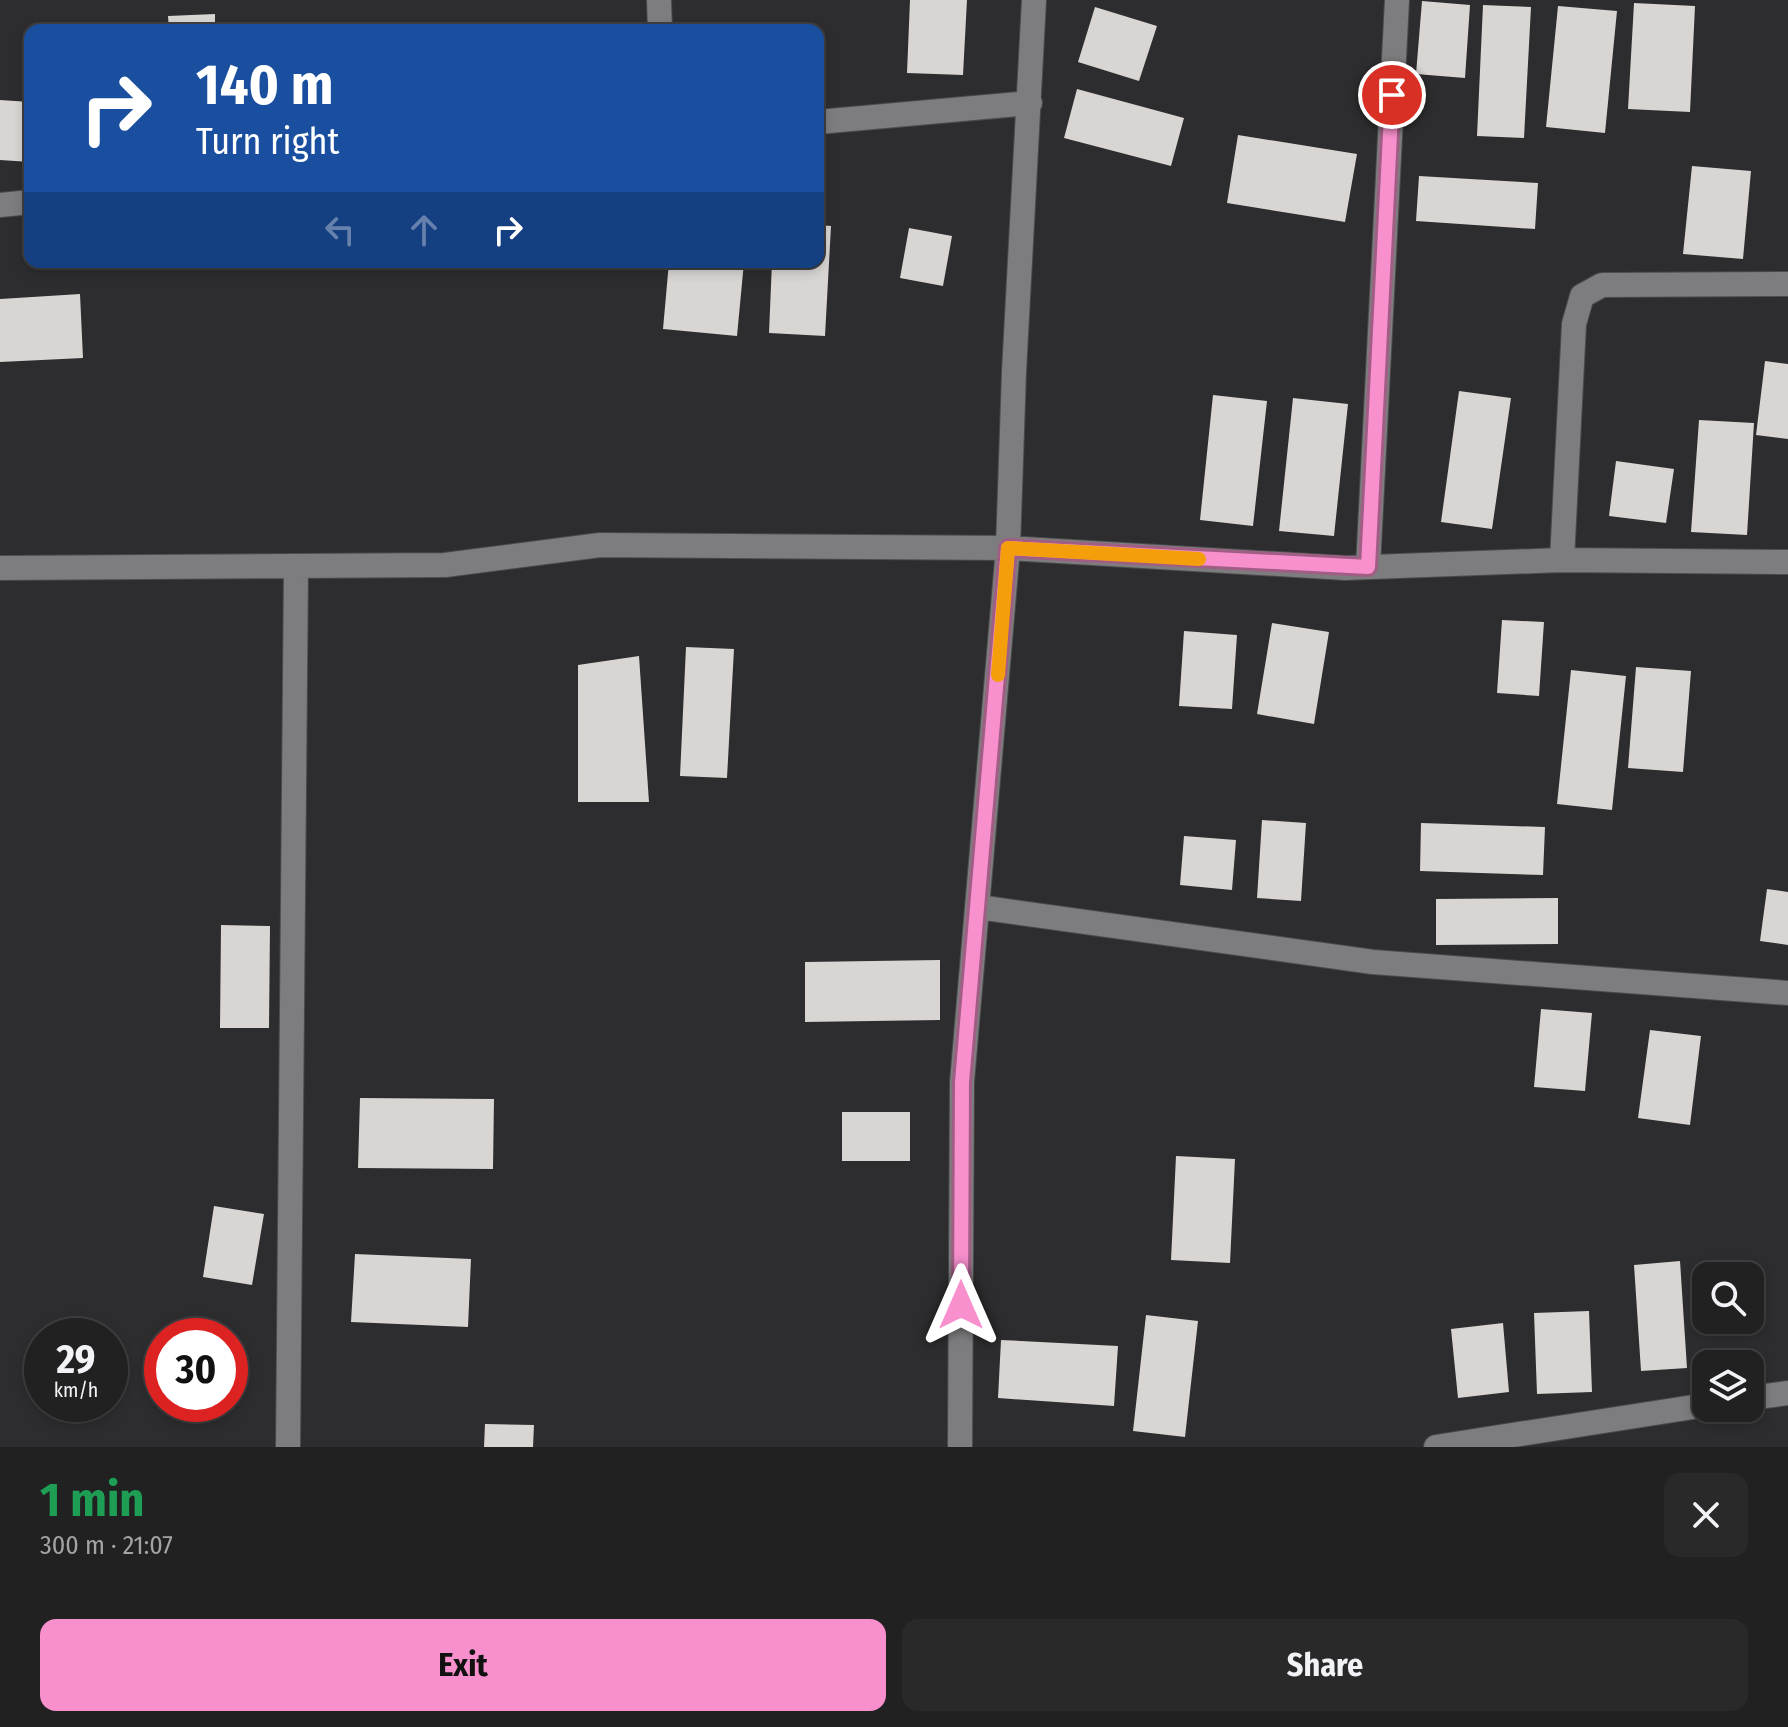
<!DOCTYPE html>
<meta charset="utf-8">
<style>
body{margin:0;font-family:"Fira Sans Condensed",sans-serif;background:#2a292a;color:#f1f3f6;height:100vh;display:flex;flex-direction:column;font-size:30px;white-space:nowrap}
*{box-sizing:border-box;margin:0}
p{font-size:26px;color:#a2a3a5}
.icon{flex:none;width:44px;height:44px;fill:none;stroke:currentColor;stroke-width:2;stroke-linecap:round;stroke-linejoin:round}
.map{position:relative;height:1447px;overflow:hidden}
.sheet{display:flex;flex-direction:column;background:#222122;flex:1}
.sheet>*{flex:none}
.banner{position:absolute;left:24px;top:24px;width:800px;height:244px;border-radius:16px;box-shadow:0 4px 12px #0003,0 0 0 2px #3f3e40;background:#1a4fa0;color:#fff;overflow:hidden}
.controls{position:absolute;left:1692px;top:1262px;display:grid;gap:16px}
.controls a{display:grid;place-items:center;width:72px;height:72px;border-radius:16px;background:#222122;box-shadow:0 4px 12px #0003,0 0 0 2px #3f3e40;font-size:40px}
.speed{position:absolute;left:24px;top:1318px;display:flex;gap:16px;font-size:40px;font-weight:700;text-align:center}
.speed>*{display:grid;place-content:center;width:104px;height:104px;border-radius:50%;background:#222122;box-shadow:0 4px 12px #0003,0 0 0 2px #3f3e40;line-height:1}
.speed small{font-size:20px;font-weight:400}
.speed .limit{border:12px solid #d22;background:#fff;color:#111}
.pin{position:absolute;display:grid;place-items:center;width:68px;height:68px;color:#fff;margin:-34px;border:4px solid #fff;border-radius:50%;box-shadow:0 2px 8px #0007}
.me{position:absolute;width:88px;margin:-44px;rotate:0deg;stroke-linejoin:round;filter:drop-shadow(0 0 6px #0008)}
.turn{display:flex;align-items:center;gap:28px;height:168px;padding:0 40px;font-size:36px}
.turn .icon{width:104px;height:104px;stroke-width:2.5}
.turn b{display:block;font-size:56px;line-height:68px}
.lanes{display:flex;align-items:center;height:76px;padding:0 40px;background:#0003;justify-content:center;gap:40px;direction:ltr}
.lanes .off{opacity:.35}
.round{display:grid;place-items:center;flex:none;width:84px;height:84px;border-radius:16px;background:#2a292a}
.summary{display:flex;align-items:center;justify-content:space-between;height:136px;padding:0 40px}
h1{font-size:48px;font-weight:700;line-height:60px;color:#1e9e55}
.primary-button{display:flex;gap:16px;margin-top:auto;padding:16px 40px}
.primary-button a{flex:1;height:92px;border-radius:16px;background:#f790cd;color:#111;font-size:32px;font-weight:700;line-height:92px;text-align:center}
.primary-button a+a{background:#2a292a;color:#f1f3f6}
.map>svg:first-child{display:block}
.building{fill:#d8d5d3}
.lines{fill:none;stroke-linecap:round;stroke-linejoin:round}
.minor-casing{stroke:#4b4a4c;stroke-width:26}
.minor{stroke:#7d7c7e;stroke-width:24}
.route-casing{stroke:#a15e85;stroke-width:20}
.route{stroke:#f790cd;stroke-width:14}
.slow{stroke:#f59e0b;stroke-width:14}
</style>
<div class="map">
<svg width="1788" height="1447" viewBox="0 0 1788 1447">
<rect width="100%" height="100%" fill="#2d2c2e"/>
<path class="building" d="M910 0H967L963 75 907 73Z
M1422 1 1470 5 1465 78 1416 74Z
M1634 3 1695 6 1690 112 1628 109Z
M1483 5 1531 7 1524 138 1477 136Z
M1558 6 1617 11 1605 133 1546 127Z
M1095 7 1157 26 1139 81 1078 62Z
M215 14V30H169L168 16Z
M1077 89 1184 118 1171 166 1064 138Z
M0 100 30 102V162L0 160Z
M1238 135 1357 154 1345 222 1227 203Z
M1692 166 1751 171 1743 259 1683 254Z
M1419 176 1538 183 1535 229 1416 221Z
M818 225 831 226 825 336 769 333 772 262H818Z
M909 228 952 236 943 286 900 278Z
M669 262H744L737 336 663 329Z
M80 294 83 358 0 362V299Z
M1765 361 1788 364V439L1756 435Z
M1459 391 1511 398 1492 529 1441 522Z
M1213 395 1267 401 1253 526 1200 520Z
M1293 398 1348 404 1334 536 1279 531Z
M1699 420 1754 423 1747 535 1691 532Z
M1616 461 1674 469 1666 523 1609 516Z
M1502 620 1544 622 1539 696 1497 693Z
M1272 623 1329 632 1314 724 1257 714Z
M1184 631 1237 635 1232 709 1179 706Z
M686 647 734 649 727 778 680 776Z
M639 656 649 802H578V665Z
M1636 667 1691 671 1683 772 1628 768Z
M1571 670 1626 676 1612 810 1557 804Z
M1262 820 1306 823 1301 901 1257 898Z
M1421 823 1545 827 1543 875 1420 871Z
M1184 836 1236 840 1232 890 1180 885Z
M1767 889 1788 892V945L1760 941Z
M1558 898V944L1436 945V899Z
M221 925 270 926 269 1028H220Z
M940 960V1020L805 1022V962Z
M1541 1009 1592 1013 1585 1091 1534 1087Z
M1650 1030 1701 1036 1690 1125 1638 1118Z
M360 1098 494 1099 493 1169 358 1168Z
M842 1112H910V1161H842Z
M1176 1156 1235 1159 1230 1263 1171 1260Z
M214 1206 264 1214 252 1285 203 1277Z
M355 1254 471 1259 468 1327 351 1322Z
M1680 1261 1687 1368 1641 1371 1634 1265Z
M1589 1311 1592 1392 1537 1394 1534 1313Z
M1146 1315 1198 1321 1185 1437 1133 1431Z
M1503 1323 1509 1392 1458 1398 1451 1329Z
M1001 1340 1118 1346 1114 1406 998 1398Z
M485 1424 534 1425 533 1447H484Z"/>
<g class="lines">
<g class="minor-casing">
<path id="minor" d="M659 0 660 30
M818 122 1030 103
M0 205 30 202
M1562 560 1574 324 1582 296 1602 285 1788 284
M1368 567 1397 0
M0 568 445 565 600 545 1008 548 1345 568 1562 560 1788 562
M978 907 1373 962 1788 993
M1750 1398 1788 1393
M288 1447 296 568
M960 1447 962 1082 1008 548 1014 372 1034 0
M1436 1447 1706 1405"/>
</g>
<use href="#minor" class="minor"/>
</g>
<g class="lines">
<g class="route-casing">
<path id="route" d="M961 1305 962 1082 1008 548 1368 567 1392 95"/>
</g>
<use href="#route" class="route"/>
<path class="slow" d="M998 675 1008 548 1199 559"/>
</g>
</svg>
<div class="controls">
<a><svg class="icon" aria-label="search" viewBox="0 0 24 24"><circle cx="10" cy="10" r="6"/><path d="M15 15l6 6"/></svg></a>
<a><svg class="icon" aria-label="layers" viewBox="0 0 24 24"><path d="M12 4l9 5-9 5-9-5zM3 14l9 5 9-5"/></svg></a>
</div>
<div class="speed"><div>29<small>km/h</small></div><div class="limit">30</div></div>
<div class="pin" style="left:1392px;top:95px;background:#d93025"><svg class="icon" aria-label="arrive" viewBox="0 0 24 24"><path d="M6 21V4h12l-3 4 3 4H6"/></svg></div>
<svg class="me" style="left:961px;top:1305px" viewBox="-20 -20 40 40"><path d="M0-17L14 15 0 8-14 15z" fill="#f790cd" stroke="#fff" stroke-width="4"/></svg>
<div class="banner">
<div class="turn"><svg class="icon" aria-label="right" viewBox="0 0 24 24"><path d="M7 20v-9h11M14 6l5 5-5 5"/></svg><div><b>140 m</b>Turn right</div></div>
<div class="lanes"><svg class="icon off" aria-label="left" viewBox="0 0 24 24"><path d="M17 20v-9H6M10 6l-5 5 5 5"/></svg><svg class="icon off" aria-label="ahead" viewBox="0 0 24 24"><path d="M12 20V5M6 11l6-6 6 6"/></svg><svg class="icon" aria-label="right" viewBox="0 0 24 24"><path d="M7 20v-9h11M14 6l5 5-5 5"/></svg></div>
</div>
</div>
<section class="sheet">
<div class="summary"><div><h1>1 min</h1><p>300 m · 21:07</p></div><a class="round"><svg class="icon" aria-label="close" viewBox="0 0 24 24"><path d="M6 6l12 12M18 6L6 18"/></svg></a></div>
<div class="primary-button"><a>Exit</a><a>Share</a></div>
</section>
